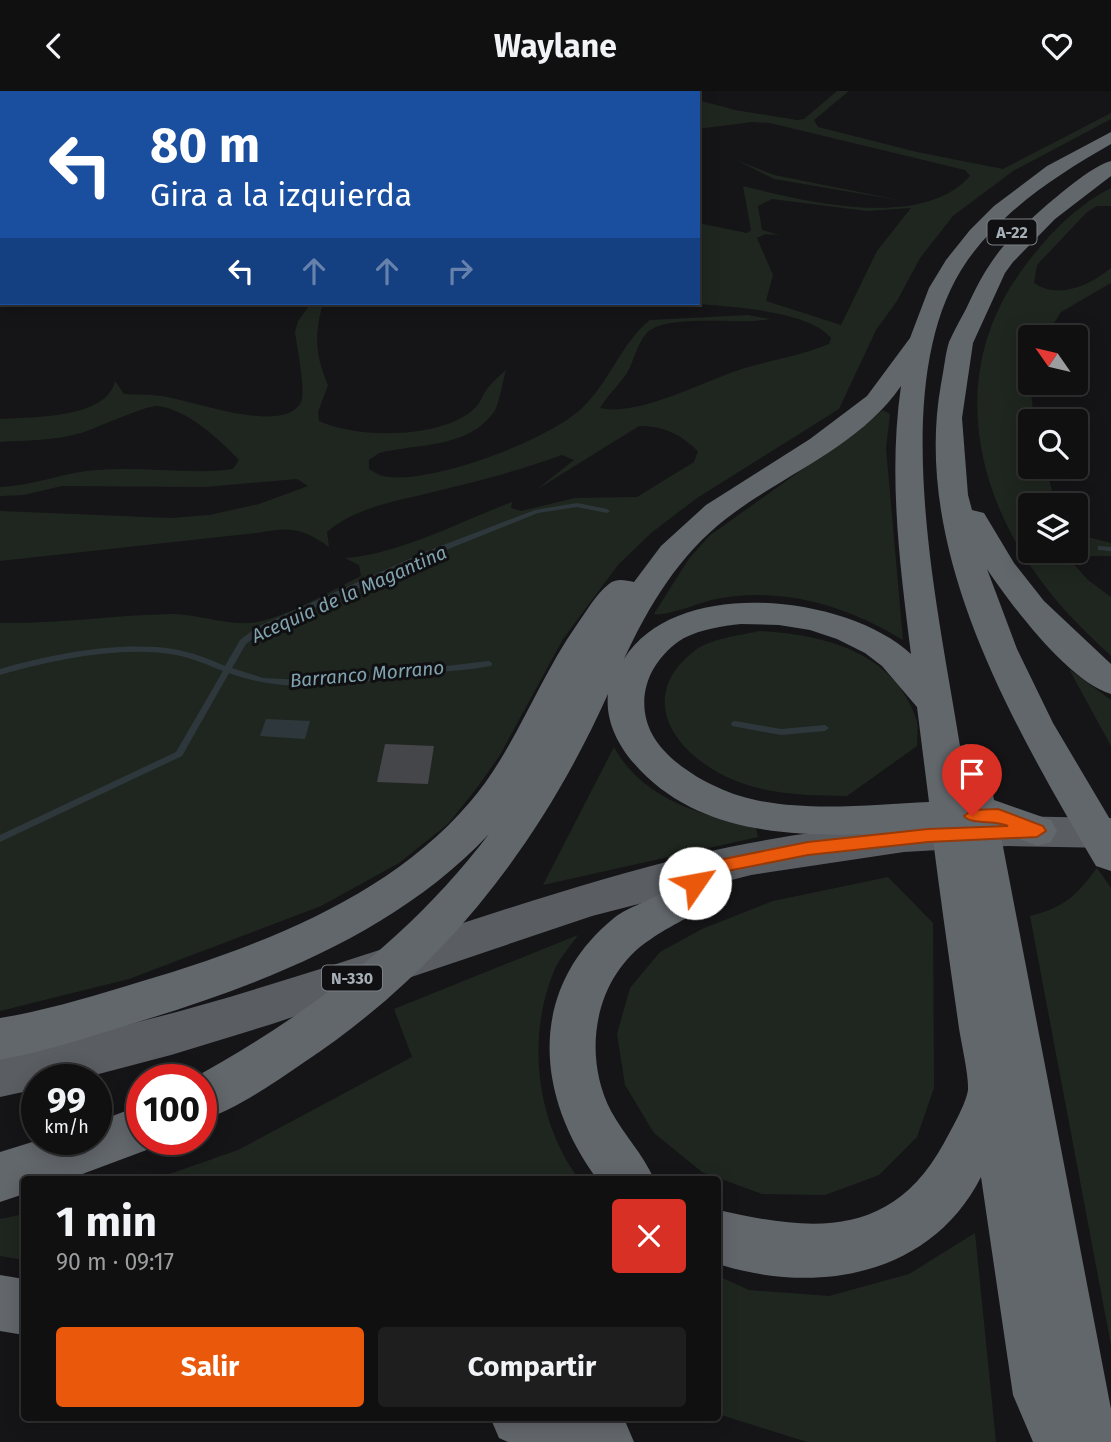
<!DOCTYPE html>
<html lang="es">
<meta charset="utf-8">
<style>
body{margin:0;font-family:"Fira Sans",sans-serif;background:#1e1e1f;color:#f1f3f6;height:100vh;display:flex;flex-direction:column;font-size:26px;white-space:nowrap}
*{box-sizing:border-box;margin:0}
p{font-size:23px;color:#9c9d9f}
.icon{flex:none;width:38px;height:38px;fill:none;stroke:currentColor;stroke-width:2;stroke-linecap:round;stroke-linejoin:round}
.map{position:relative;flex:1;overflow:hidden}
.panel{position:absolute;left:21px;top:1085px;width:700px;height:245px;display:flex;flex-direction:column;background:#101011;border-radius:7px;box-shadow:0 4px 18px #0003,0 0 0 2px #303031}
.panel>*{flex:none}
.guide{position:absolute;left:0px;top:0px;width:700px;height:214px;box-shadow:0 4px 18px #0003,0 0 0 2px #303031;background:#1a4fa0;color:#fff;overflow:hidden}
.needle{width:46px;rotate:304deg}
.fabs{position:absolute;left:1018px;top:234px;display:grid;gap:14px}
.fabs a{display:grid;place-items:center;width:70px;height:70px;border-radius:7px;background:#101011;box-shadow:0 4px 18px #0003,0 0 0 2px #303031;font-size:35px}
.speed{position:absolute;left:21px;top:973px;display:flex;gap:14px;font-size:35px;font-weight:700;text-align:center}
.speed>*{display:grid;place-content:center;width:91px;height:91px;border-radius:50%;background:#101011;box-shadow:0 4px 18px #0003,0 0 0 2px #303031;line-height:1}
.speed small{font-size:18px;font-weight:400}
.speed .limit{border:10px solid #d22;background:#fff;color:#111}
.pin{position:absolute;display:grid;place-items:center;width:60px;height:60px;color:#fff;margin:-72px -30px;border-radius:50% 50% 50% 0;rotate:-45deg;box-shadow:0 0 7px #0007}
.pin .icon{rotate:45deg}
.me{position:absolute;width:77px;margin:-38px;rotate:57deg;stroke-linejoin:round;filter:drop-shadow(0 0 5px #0008)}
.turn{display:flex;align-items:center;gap:24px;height:147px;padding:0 35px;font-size:32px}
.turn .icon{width:91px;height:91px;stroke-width:2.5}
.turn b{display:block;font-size:49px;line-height:60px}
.lanes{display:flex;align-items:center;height:66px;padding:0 35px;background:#0003;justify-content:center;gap:35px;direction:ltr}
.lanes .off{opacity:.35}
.round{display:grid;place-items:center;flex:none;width:74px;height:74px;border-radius:7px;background:#1e1e1f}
.head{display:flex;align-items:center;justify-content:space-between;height:119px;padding:0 35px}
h1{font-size:42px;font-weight:700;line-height:52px}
.primary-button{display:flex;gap:14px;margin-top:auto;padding:14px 35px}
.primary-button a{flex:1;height:80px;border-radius:7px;background:#ea580c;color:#fff;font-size:28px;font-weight:700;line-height:80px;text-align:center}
.primary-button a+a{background:#1e1e1f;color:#f1f3f6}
header{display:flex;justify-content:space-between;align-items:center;height:91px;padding:0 35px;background:#101011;font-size:32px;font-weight:700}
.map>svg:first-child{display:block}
.green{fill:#1f261f;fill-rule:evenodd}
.water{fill:#2e383c}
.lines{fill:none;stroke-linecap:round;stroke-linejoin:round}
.stream{fill:#2e383c;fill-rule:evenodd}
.building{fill:#44464a}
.trunk{fill:#5a5e63;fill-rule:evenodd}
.motorway{fill:#62676c;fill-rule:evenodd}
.route{fill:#ea580c;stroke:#983908;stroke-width:2}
.labels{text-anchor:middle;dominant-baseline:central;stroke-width:6;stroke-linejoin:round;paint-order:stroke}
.shield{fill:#101012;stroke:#7a7f85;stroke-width:2}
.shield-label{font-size:16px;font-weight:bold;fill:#a7afb6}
.water-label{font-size:19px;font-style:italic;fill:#80a3af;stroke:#101012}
</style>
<header><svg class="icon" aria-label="back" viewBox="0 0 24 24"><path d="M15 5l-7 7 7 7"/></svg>Waylane<svg class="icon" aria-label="heart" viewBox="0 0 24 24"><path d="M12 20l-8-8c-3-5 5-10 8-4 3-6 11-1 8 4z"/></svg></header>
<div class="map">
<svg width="1111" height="1351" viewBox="0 0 1111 1351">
<rect width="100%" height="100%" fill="#151517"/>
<path class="green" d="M837 0H849L814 29 818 36 917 61 1003 78 1111 22V28L1013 80 953 125 920 167 897 210 876 239 839 318 697 407 651 442 618 474 563 548 500 664 476 698 448 733 399 772 321 815 129 888 0 920V532C58 533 114 524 172 523 200 523 229 536 257 531 291 524 330 500 361 485L359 474 345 467C397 464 462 430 512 411L511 417 521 420 575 407 637 406 694 371 698 360C680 343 664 335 639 335L536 399 574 369 562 364C521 379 479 390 437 400 399 410 357 415 327 441L329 456C301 436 290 436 257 442L0 470V420L171 427 209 424 259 413 308 395 297 388 205 396 62 395 24 404 0 405V396C33 395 64 381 97 379 143 375 188 384 233 378L239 369C219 348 188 319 158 315 146 314 97 337 81 342 55 350 27 349 0 351V328C32 326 107 328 115 290L124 303C138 304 153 303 167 306 196 311 285 344 301 311 306 299 297 256 295 241L298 230 311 212H323C314 245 315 263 328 294L318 321 319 330C358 348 443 348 475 317 480 312 483 304 487 298 492 291 499 285 506 279 503 289 499 314 494 321 467 358 419 352 379 362L369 369V378C373 380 378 384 383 385 428 395 549 349 582 317 609 292 622 251 650 229L748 224 770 228C740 235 666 221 646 243 637 253 634 270 627 282 619 294 607 305 600 317 639 326 706 289 745 277 773 269 802 264 829 253L831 247C808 218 720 215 685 212H698V132L747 142 751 139 743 95C804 110 922 140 970 85L965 79 770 32 752 31 698 38V9L735 19 797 29 804 28ZM772 108 867 120 911 117 877 160 841 234 766 210 773 184 757 147 765 143 779 144 762 139 758 115Z
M736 69 774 84 904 110 774 88Z
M1111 97V115H1097L1087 121 1037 174 1034 192C1059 209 1090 194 1111 177V192L1061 221 1045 247H1031L1030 288 1034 331H1031V376H1046L1056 415H1031V460H1076V443L1111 452V465H1093L1070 469 1088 489 1111 506V565C1088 543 1064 521 1045 495 973 402 948 280 1022 179 1045 147 1075 115 1111 97Z
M883 319 890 323 886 357 903 549C847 515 782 495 716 508 701 511 666 526 654 523L688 469 709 445 845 348Z
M759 540C822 543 893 560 916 627 919 635 917 646 917 655L847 705C805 704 760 704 721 683 670 656 639 604 693 561 710 547 738 545 759 540Z
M1069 578 1111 609V655Z
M614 656C642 708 702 725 756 736L758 746 543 794Z
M1097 777 1111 797V1254L1030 825C1065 816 1076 805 1097 777Z
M888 786 933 832 934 997 917 1046 879 1084 825 1104 762 1103 702 1081 654 1042 625 994 617 943 630 897 660 861 702 838 773 810Z
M578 844C569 857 557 870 552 885 527 950 537 1032 579 1088H155L238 1059 412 966 394 918Z
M24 1123V1169L0 1165V1128Z
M975 1142 996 1351H807L718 1323V1185L749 1199 829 1205 909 1183Z"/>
<path class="water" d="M266 628 310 630 305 648 260 645Z"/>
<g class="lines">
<path class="stream" d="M577 412 607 418 610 420 607 422 577 416 538 422 431 465 263 540 246 553 232 577 263 587 302 589 355 586 488 570 491 571 492 573 491 575C470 579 448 580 427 582 362 591 292 606 229 582L182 665 0 751V744L176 661 223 580C208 574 192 567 176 564 124 554 51 569 0 584V578C51 563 120 550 173 558 191 561 209 568 225 575L240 549 257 536 425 461 535 419Z
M1098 455 1111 456V460L1098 459Z
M735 630 781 638 825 634 829 637 825 640 781 644 732 635 731 633 732 631Z"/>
</g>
<path class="building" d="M385 653 434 655 428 693 377 691Z"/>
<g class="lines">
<path class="trunk" d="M1008 725 1111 727V757L1008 755 904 761 751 784 592 825 272 933 171 964 76 989H37V998L0 1006V962C92 944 183 921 272 893 414 850 554 798 698 763 800 739 904 729 1008 725Z"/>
<path class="motorway" d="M1111 41V53C1057 84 1003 119 967 170 884 289 939 520 960 655L967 653 981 657 986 666 994 709 1051 729 1057 740 1051 751 1037 755 1000 740 1111 1318V1351H1033L1013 1304 981 1086C930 1186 816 1204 718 1173V1119C811 1140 891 1149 944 1052 951 1039 966 1013 968 999 969 983 960 948 958 930 949 867 940 804 932 741 833 744 715 757 640 679 620 658 605 632 608 603 540 754 442 880 303 972 271 994 238 1017 201 1030V989H190C305 926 409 848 489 743 396 842 265 892 138 931 92 945 47 960 0 969V927C42 920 83 908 123 896 246 860 384 812 470 711 514 660 537 591 576 535 586 521 596 503 609 493 616 487 625 489 634 491L661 455 706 414 810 348 867 305 910 247 929 197 946 169 970 139 994 115 1047 75ZM901 295C888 385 900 475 911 563 847 504 676 484 624 568 649 514 679 464 727 427 784 383 859 356 901 295ZM741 533 779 534 810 539 837 548 865 562 882 575 917 616 929 711C864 714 776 725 717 696 694 686 664 666 652 643 633 606 651 567 684 547 702 538 722 535 741 533Z
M1111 70V85L1055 128 1013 171 1005 182 973 252 962 327 968 404 972 419 984 422 1014 472 1044 510 1111 573V603C1069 591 1011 514 987 478L1017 558 1053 632 1111 730V780L1096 775C1014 635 911 461 941 293 944 279 945 264 949 251 954 240 960 229 966 218 979 190 992 165 1015 143 1034 125 1087 76 1111 70Z
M700 763 715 768 721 779C702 829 691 821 651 848 595 884 581 962 611 1020 624 1044 643 1063 654 1088H597C535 1004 527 898 614 827 631 813 660 809 674 791 678 785 681 775 685 768Z
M142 1014V1048H162L160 1054 69 1088H24V1103L0 1111V1061L42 1048H96V1031Z
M0 1184 24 1188V1244L0 1240Z
M490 1326H618L625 1330 634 1351H508L499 1347Z"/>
</g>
<path class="route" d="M998 718 1043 735 1046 740 1037 746 928 751 808 764 707 784 701 796H688L686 792 694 774 808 751 928 738 1008 735C995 729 971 734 964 725L972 719Z"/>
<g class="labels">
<g class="shield">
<rect x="987.5" y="128.5" width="49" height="25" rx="5"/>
<rect x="322" y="874.5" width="60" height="25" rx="5"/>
</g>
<g class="shield-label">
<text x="1012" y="141">A-22</text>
<text x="352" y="887">N-330</text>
</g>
<g class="water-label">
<text transform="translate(349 503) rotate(-24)">Acequia de la Magantina</text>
<text transform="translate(367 583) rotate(-5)">Barranco Morrano</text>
</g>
</g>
</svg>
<div class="fabs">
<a><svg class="needle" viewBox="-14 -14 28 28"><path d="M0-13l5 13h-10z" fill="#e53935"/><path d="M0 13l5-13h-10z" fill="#9c9d9f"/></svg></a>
<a><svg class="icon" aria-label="search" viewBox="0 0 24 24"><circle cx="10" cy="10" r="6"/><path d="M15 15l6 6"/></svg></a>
<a><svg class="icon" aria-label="layers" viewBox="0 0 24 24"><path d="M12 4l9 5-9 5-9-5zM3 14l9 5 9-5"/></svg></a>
</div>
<div class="speed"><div>99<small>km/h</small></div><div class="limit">100</div></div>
<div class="pin" style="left:972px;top:725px;background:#d93025"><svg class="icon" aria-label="arrive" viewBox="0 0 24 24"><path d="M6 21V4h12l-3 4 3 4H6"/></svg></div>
<svg class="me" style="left:695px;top:792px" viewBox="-20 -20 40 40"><circle r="19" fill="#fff"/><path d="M0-13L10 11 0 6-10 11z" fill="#ea580c"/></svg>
<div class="guide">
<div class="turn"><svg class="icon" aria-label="left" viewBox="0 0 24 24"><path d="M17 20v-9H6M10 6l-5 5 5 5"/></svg><div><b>80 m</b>Gira a la izquierda</div></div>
<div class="lanes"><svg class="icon" aria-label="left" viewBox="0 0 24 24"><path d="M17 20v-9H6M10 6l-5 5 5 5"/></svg><svg class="icon off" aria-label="ahead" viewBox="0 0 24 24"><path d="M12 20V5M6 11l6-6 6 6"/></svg><svg class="icon off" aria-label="ahead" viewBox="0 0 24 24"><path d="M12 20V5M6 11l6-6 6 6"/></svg><svg class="icon off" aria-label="right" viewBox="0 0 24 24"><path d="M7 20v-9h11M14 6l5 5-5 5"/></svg></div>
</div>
<section class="panel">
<div class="head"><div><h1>1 min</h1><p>90 m · 09:17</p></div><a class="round" style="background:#d93025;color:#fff"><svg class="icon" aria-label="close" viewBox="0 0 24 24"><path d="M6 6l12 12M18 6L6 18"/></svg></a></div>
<div class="primary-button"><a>Salir</a><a>Compartir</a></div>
</section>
</div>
